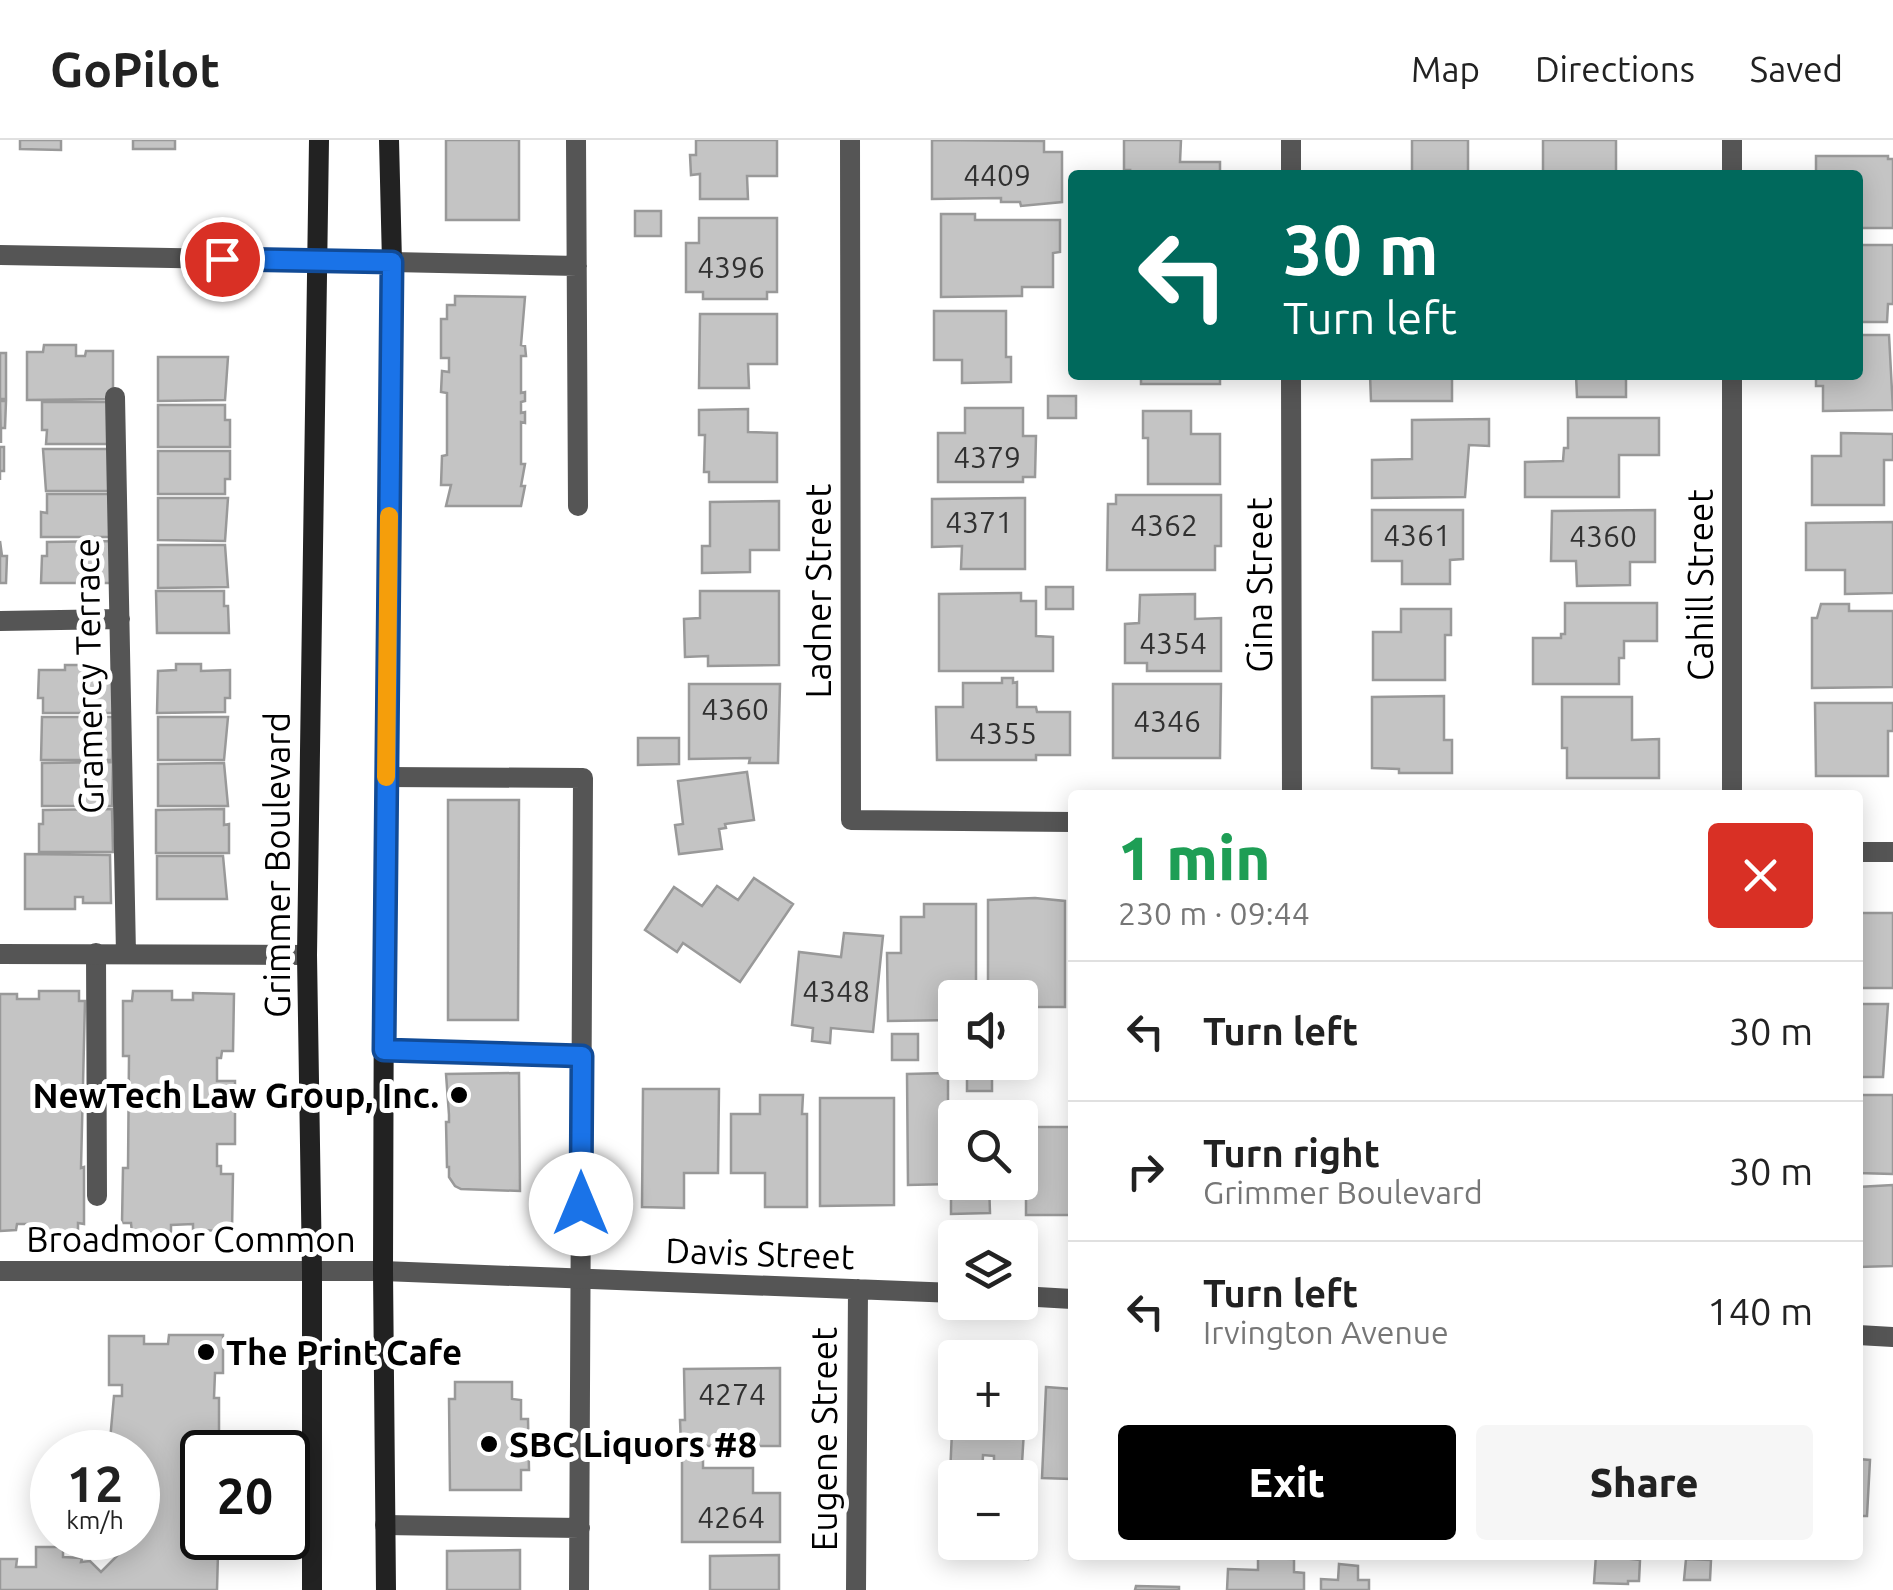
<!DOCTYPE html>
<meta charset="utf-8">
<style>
body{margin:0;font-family:Ubuntu,sans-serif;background:#f6f6f6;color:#222;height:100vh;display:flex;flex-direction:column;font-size:38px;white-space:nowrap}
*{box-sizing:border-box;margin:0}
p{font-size:32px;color:#767676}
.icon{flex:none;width:55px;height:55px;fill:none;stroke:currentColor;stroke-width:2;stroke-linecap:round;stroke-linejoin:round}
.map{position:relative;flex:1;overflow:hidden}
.drawer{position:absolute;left:1068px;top:650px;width:795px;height:770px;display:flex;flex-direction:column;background:#fff;border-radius:10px;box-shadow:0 5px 25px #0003}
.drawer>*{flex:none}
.top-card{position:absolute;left:1068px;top:30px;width:795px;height:210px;border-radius:10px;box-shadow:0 5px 25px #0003;background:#00695c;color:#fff;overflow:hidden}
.fabs{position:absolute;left:938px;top:840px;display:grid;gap:20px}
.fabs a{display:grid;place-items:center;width:100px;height:100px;border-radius:10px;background:#fff;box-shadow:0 5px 25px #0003;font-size:50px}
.speed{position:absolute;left:30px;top:1290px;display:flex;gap:20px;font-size:50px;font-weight:700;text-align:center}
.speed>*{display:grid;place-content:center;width:130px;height:130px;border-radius:50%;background:#fff;box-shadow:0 5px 25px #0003;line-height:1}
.speed small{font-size:25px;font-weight:400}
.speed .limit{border:5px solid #111;border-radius:15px;background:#fff;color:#111}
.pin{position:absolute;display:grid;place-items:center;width:85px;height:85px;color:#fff;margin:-42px;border:5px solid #fff;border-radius:50%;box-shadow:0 2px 10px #0007}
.me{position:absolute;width:110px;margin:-55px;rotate:0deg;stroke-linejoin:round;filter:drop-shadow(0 0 8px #0008)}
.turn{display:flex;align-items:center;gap:35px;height:210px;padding:0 50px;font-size:45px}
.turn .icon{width:130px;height:130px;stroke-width:2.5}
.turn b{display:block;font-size:70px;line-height:85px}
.round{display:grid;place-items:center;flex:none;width:105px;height:105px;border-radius:10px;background:#f6f6f6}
.head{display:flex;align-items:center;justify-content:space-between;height:170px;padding:0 50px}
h1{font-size:60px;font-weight:800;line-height:75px;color:#1e9e55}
.primary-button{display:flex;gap:20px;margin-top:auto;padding:20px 50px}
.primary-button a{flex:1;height:115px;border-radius:10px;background:#000;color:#fff;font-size:40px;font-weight:800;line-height:115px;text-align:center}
.primary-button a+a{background:#f6f6f6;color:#222}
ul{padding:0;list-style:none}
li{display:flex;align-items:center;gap:30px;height:140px;padding:0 50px;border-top:2px solid #e0e0e0}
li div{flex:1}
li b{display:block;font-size:38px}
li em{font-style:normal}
header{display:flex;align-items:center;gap:60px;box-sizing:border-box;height:140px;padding:0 50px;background:#fff;border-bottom:2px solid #e0e0e0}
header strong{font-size:48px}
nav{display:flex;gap:55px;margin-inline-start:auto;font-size:35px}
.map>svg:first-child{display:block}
.building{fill:#c4c4c4;stroke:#999;stroke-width:2.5}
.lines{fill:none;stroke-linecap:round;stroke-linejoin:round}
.lane{stroke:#555;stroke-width:20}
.street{stroke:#555;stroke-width:20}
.secondary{stroke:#222;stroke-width:20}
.route-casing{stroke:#114b97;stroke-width:25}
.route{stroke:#1a73e8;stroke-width:18}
.slow{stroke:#f59e0b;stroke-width:18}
.poi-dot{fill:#000;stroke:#fff;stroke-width:4}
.labels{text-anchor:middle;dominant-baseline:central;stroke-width:10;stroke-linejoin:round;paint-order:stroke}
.number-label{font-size:30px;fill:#313131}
.street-label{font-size:35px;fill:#000;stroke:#fff}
.poi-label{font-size:35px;font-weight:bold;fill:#000;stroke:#fff;text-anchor:start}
</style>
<header>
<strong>GoPilot</strong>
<nav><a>Map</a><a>Directions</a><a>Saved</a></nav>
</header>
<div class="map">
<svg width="1893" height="1450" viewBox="0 0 1893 1450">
<rect width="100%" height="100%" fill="#fff"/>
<path class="building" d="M20 0H61V10L20 9Z
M133 0H175V9H133Z
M446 0H519V80H446Z
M696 0H777V36H747L748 59H700V34L691 35 690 15H696Z
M932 0 1044 1V12H1062V62L1021 66 1020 62H1001V58L932 59Z
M1124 0H1181L1180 22H1220V35H1129L1130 30H1124Z
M1412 0H1468V35H1412Z
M1543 0H1616V35L1543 32Z
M1816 16H1888V19H1893V88H1858V35H1816Z
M635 71H661V96H635Z
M941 74H975V80H1060V112L1053 113V147H1022V156L941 157Z
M699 78H777V152H767V159H703V152H686V103H699Z
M1858 105H1893V164H1888L1887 182H1858Z
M455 156 525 157 521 205 525 206 526 216H521V253L525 252V261L521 262V273L525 272V283L521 282V324H525L521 346H525L521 366H446L451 345H441L442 316 447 315V253L441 252 442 231 449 232V218H441V179H447V165H455Z
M934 171H1006V217H1011V242L962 243V220H934Z
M700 174H777V224H748L749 248H699Z
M1858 195H1889L1893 270 1823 271V246H1816V235H1858Z
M44 205H76V216H85L86 211H113V259L27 260V212H43Z
M0 213H6V259H0Z
M158 217H228L225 260 158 261Z
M1141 235H1220V244H1141Z
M1370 235H1478L1452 236V261H1371Z
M1576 235H1626V257H1577Z
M1048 256H1076V278H1048Z
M0 261H6L5 288H1V303Z
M42 262H114V304H46L47 290H42Z
M158 265H225V280H230V307H158Z
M965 268H1023V296H1036L1035 337H1023V342H938V293H965Z
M748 269V292L777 293V342H709V332H704L705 295H699V270Z
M1143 271H1191V294H1220V344H1148V298H1143Z
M1568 278H1659V315H1619V357H1525V322L1563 321 1564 308H1568Z
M1489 279V306L1469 305 1465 357 1372 358V320L1412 319V280Z
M1841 293 1893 294V320H1884V365H1812V316H1841Z
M0 307H4V331H0V340Z
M43 309H113L112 351H46Z
M158 311H230V339H225V354H158Z
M47 354H114V397H41V372L47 373Z
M1116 355H1221V406H1215V430H1107L1108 364H1116Z
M158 358H228L225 401 158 400Z
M1025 358V429H961L962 406 932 407V359Z
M779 361V410H750V432L702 433V406H710V362Z
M1372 370H1463V419L1450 420V444H1402V421H1372Z
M1655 370V422H1630V445L1577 446 1576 421H1551L1552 371Z
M1893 382V453L1845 454V430H1806V383Z
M0 401 2 416H7L6 443H0Z
M114 401V443H41L42 416H47V402Z
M158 405H225L228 447 158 448Z
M1046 447H1073V469H1046Z
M156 451H224V466H228L229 493H157Z
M700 451H779V525L708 526V516L685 517 684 479 700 478Z
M1021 453V461H1036V496L1053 497V531H939V454Z
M1195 454V479L1221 478V531H1147V523H1125V484L1139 483 1140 455Z
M1565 463H1657V501H1624V518H1619V544H1533V498H1561V494H1565Z
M1821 464H1849V471H1893V547L1812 548V478H1817Z
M1401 469H1451V495H1445V540H1373V492H1401Z
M176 524H201V531L230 530V558H225V572L157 573 158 531 176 530Z
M65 525H93V531L113 532V573H43V558H38L39 530H65Z
M1002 538H1013V543L1017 542V567H1036L1037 572H1070V615H1036V620H937L936 567H963V543H1002Z
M689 544H780L778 623H749L750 618 689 619Z
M1113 544H1221L1220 618H1113Z
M1444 556V600H1452V633H1399V629L1372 628V557Z
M1562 557H1632V600L1659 599V638H1567V608H1562Z
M1815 563H1893V591H1888V636H1816Z
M42 577H113L112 620H41Z
M158 577H228L224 620H158Z
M638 598H679V624L638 625Z
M113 622 112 666H42V623Z
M224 623 228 666H158V624Z
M747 632 754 680 725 684 726 688 719 689 722 709 679 714 675 685 683 684 678 641Z
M1474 652V655H1372V653Z
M448 660H519L518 880H448Z
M112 669 113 712H39V684H43V670Z
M224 669V685L229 684V713H156V670Z
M25 714 110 715 111 763H83V757H75V769H25Z
M157 716H223L227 759H157Z
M754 738 793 764 740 842 683 803 677 812 645 790 674 747 702 766 717 746 738 760Z
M1035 758 1065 761V867H1032L1033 854H988V760Z
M924 764H976V858H955V880L888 881 887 813H901V777H924Z
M1858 773H1893V848H1858Z
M844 793 883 796 873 892 831 888 830 903 812 901 813 888 792 885 799 812 841 817Z
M39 851H79V861H85L81 1028 84 1027V1084L78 1083V1093H38L37 1084H17L16 1090 0 1091V854H17V859H39Z
M133 851H172V860H193V853L234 854 233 911H222L221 918H217V941H235V1004H217V1026H221V1034H233L232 1091 193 1090V1084L171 1085V1093H132L131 1083H122L123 1028H128L129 916H123V861H132Z
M1858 864H1888L1883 937H1858Z
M892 894H918V920H892Z
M992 927V951H967V928Z
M519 933 520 1051 461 1049 455 1046 449 1037V1027H447L446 982H449V975L446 934Z
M948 933V978H955V1042H989L990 1073 951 1074V1044L908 1045 907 934Z
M643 949H719L718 1033H684V1068L642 1067Z
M760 955H803L802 974H807V1067H765V1033H731V974H760Z
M1858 955H1893V1034L1858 1033Z
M820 958H894V1065L820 1066Z
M1030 987H1070L1072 1075H1026V1047L1003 1046V1042H1020V998H1030Z
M1893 1045V1126L1858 1127V1047Z
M169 1195H223V1233H215L214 1258H219V1296H210V1312H202V1398H214V1412L218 1413 217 1450H0V1419H17L16 1427H36V1407H63V1417L82 1418 81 1422 90 1421 101 1432 122 1411 114 1402V1398H138V1312H109L114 1256H122V1245H109V1196H144V1204H168Z
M780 1228V1306H681L680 1280H685L684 1229Z
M455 1242H512V1259L521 1260V1279H528L529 1330H521V1350H450L449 1259H455Z
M954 1246 955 1282H1020V1274H1025L1022 1323 994 1322V1316L983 1315 982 1337 950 1336Z
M1046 1247 1072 1249V1344V1339L1042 1338Z
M682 1314H703V1328H753V1353H780V1402H682Z
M1858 1319 1870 1320 1867 1376H1858Z
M1020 1394 1029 1395 1028 1419 1007 1418 1008 1402H1020Z
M520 1410V1450H447V1411Z
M779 1415V1450H710V1416Z
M1596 1415 1640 1420 1639 1441H1628V1444L1594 1443Z
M1258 1418 1294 1419V1432L1304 1433V1450H1227L1228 1429 1258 1430Z
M1686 1419 1711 1420 1710 1440H1684Z
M1339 1424 1358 1426V1440H1369V1450H1321V1439L1338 1440Z
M1136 1446 1179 1447V1450H1135Z"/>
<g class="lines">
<path class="lane" d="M576 0 578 366
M392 122 577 126
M386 637 583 638 579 1450
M96 813 97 1056
M385 910 582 916
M385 1385 580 1388"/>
<path class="street" d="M850 0 851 680 1072 682
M1291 0V35
M1732 35V0
M0 115 392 122
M1291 235 1292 655
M115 257 126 814
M0 481 120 479
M1732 655V235
M1858 712H1893
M0 814 307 815
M0 1131H383L955 1153
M1020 1156 1072 1159
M1858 1195 1893 1197
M856 1450 858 1149"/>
<path class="secondary" d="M312 1450V1131L307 815 319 0
M386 1450 383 1131 384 798 392 122 389 0"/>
</g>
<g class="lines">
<g class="route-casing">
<path id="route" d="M222 119 392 122 384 910 582 916 581 1064"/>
</g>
<use href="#route" class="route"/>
<path class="slow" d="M386 637 389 376"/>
</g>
<g class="poi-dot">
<circle cx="459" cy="955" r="10"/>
<circle cx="206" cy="1212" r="10"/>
<circle cx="489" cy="1304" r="10"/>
</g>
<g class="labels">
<g class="number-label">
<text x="997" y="35">4409</text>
<text x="731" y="127">4396</text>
<text x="987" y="317">4379</text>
<text x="979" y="382">4371</text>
<text x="1164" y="385">4362</text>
<text x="1417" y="395">4361</text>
<text x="1603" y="396">4360</text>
<text x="1173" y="503">4354</text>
<text x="735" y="569">4360</text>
<text x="1167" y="581">4346</text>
<text x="1003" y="593">4355</text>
<text x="836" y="851">4348</text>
<text x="732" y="1254">4274</text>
<text x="731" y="1377">4264</text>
</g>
<g class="street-label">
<text transform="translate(1259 445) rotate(-90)">Gina Street</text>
<text transform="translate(1700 445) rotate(-90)">Cahill Street</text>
<text transform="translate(818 451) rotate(-90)">Ladner Street</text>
<text transform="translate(88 536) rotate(-91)">Gramercy Terrace</text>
<text transform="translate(277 725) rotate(-90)">Grimmer Boulevard</text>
<text x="191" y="1099">Broadmoor Common</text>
<text transform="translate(760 1113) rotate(2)">Davis Street</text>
<text transform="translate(824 1299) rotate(-90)">Eugene Street</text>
</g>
<g class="poi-label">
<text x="439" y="955" text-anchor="end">NewTech Law Group, Inc.</text>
<text x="226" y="1212">The Print Cafe</text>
<text x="509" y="1304">SBC Liquors #8</text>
</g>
</g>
</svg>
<div class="fabs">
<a><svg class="icon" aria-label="sound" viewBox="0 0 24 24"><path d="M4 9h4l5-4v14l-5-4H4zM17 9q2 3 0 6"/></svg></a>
<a><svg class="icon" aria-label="search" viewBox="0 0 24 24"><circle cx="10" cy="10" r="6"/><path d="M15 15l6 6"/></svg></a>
<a><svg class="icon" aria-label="layers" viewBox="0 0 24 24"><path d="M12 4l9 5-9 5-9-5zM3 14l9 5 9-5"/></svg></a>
<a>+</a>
<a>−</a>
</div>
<div class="speed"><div>12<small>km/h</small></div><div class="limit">20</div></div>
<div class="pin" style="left:222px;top:119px;background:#d93025"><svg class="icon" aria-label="arrive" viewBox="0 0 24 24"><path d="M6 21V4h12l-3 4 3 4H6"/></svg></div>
<svg class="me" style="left:581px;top:1064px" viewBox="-20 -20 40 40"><circle r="19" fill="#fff"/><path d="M0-13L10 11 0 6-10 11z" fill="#1a73e8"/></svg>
<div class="top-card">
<div class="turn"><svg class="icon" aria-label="left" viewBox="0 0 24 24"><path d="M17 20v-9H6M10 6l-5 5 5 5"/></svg><div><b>30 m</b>Turn left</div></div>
</div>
<section class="drawer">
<div class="head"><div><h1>1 min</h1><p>230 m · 09:44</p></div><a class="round" style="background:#d93025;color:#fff"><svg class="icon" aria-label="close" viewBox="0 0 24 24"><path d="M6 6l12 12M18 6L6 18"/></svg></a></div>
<ul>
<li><svg class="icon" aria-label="left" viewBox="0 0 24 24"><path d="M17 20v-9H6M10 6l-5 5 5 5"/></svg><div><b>Turn left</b></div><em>30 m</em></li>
<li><svg class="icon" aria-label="right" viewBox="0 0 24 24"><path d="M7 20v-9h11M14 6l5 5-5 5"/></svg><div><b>Turn right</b><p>Grimmer Boulevard</p></div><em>30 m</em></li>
<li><svg class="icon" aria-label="left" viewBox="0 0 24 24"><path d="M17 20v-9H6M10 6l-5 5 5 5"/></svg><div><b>Turn left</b><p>Irvington Avenue</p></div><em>140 m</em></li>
</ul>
<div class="primary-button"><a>Exit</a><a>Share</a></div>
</section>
</div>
